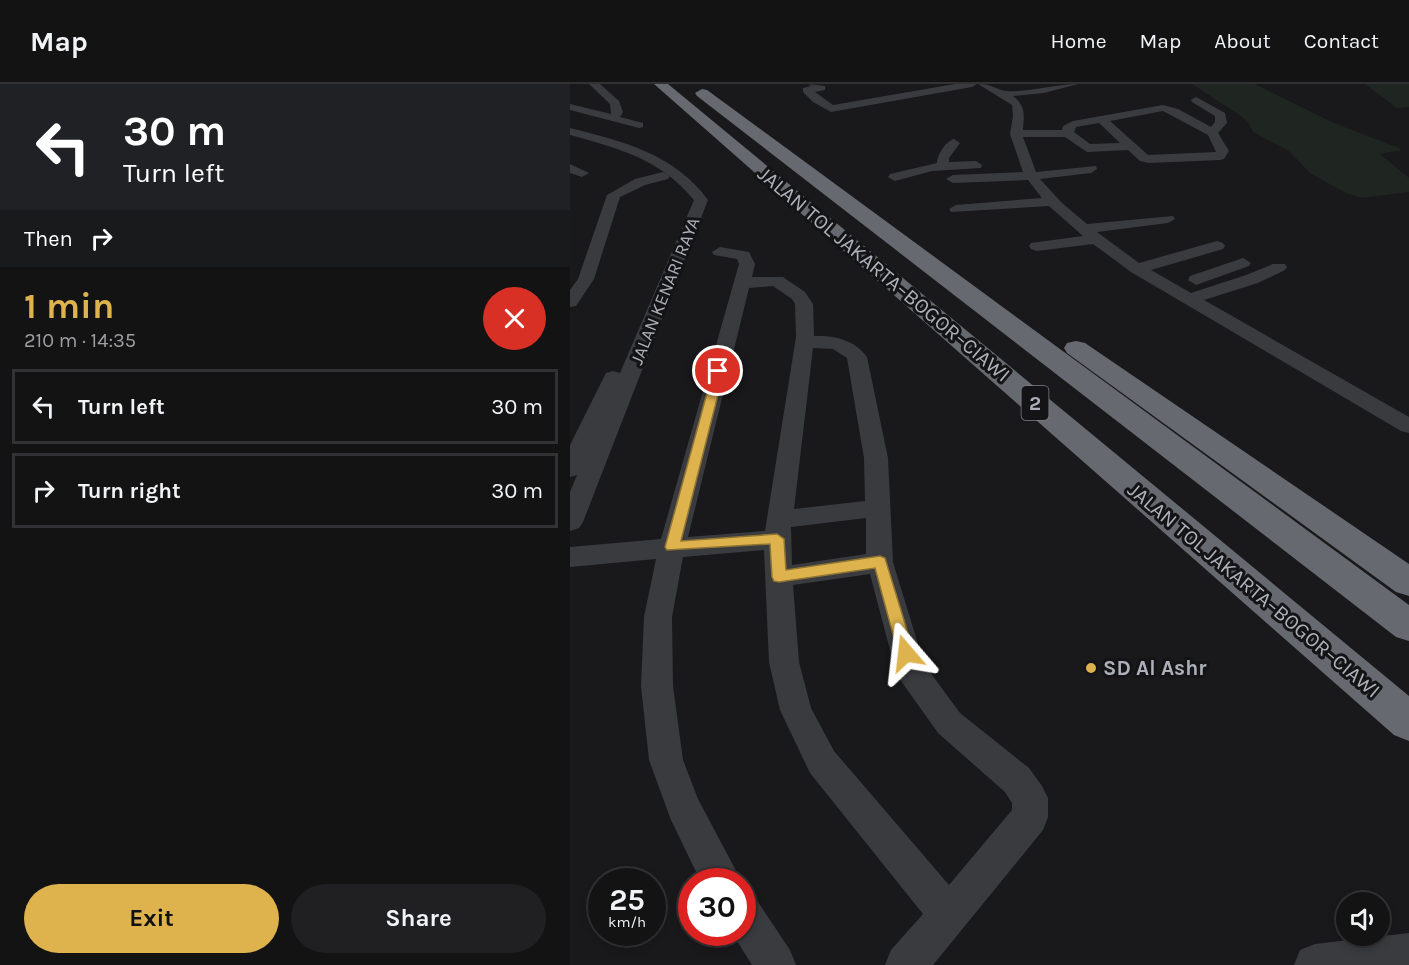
<!DOCTYPE html>
<meta charset="utf-8">
<style>
body{margin:0;font-family:Karla,sans-serif;background:#202022;color:#f1f3f6;height:100vh;display:flex;flex-direction:column;font-size:22px;white-space:nowrap}
*{box-sizing:border-box;margin:0}
p{font-size:20px;color:#9d9ea0}
.icon{flex:none;width:33px;height:33px;fill:none;stroke:currentColor;stroke-width:2;stroke-linecap:round;stroke-linejoin:round}
.map{position:relative;flex:1;overflow:hidden}
.sheet{display:flex;flex-direction:column;background:#131314;width:570px}
.sheet>*{flex:none}
.banner{background:#202124;color:#fff;overflow:hidden}
.controls{position:absolute;left:766px;top:808px;display:grid;gap:12px}
.controls a{display:grid;place-items:center;width:54px;height:54px;border-radius:50%;background:#131314;box-shadow:0 3px 9px #0003,0 0 0 2px #323234;font-size:30px}
.speed{position:absolute;left:18px;top:784px;display:flex;gap:12px;font-size:30px;font-weight:700;text-align:center}
.speed>*{display:grid;place-content:center;width:78px;height:78px;border-radius:50%;background:#131314;box-shadow:0 3px 9px #0003,0 0 0 2px #323234;line-height:1}
.speed small{font-size:15px;font-weight:400}
.speed .limit{border:9px solid #d22;background:#fff;color:#111}
.pin{position:absolute;display:grid;place-items:center;width:51px;height:51px;color:#fff;margin:-26px;border:3px solid #fff;border-radius:50%;box-shadow:0 2px 6px #0007}
.me{position:absolute;width:66px;margin:-33px;rotate:343deg;stroke-linejoin:round;filter:drop-shadow(0 0 4px #0008)}
.turn{display:flex;align-items:center;gap:21px;height:126px;padding:0 24px;font-size:27px}
.turn .icon{width:78px;height:78px;stroke-width:2.5}
.turn b{display:block;font-size:42px;line-height:51px}
.then{display:flex;align-items:center;height:57px;padding:0 24px;background:#0003;gap:12px;font-size:22px}
.round{display:grid;place-items:center;flex:none;width:63px;height:63px;border-radius:32px;background:#202022}
.headline{display:flex;align-items:center;justify-content:space-between;height:102px;padding:0 24px}
h1{font-size:36px;font-weight:700;line-height:45px;color:#deb34e}
.cta{display:flex;gap:12px;margin-top:auto;padding:12px 24px}
.cta a{flex:1;height:69px;border-radius:36px;background:#deb34e;color:#111;font-size:24px;font-weight:700;line-height:69px;text-align:center}
.cta a+a{background:#202022;color:#f1f3f6}
ul{padding:0;list-style:none}
li{display:flex;align-items:center;gap:18px;height:75px;margin:0 12px 9px;padding:0 12px;border:3px solid #323234;border-radius:0px}
li div{flex:1}
li b{display:block;font-size:22px}
li em{font-style:normal}
header{display:flex;align-items:center;gap:36px;box-sizing:border-box;height:84px;padding:0 30px;background:#131314;border-bottom:2px solid #323234}
header strong{font-size:28px}
nav{display:flex;gap:33px;margin-inline-start:auto;font-size:21px}
main{display:flex;flex:1;min-height:0}
.map>svg:first-child{display:block}
.green{fill:#1f2520}
.lines{fill:none;stroke-linecap:round;stroke-linejoin:round}
.minor{fill:#3a3b3f;fill-rule:evenodd}
.motorway{fill:#676970;fill-rule:evenodd}
.route{fill:#deb34e;stroke:#907433;stroke-width:1.5}
.poi-dot{fill:#deb34e;stroke:#141416;stroke-width:2}
.labels{text-anchor:middle;dominant-baseline:central;stroke-width:6;stroke-linejoin:round;paint-order:stroke}
.far-street-label{font-size:18px;fill:#adb0b9;stroke:#141416}
.shield{fill:#141416;stroke:#7f8188;stroke-width:1.5}
.shield-label{font-size:20px;font-weight:bold;fill:#adb0b9}
.street-label{font-size:21px;fill:#adb0b9;stroke:#141416}
.poi-label{font-size:21px;font-weight:bold;fill:#adb0b9;stroke:#141416;text-anchor:start}
</style>
<header>
<strong>Map</strong>
<nav><a>Home</a><a>Map</a><a>About</a><a>Contact</a></nav>
</header>
<main>
<section class="sheet">
<div class="banner">
<div class="turn"><svg class="icon" aria-label="left" viewBox="0 0 24 24"><path d="M17 20v-9H6M10 6l-5 5 5 5"/></svg><div><b>30 m</b>Turn left</div></div>
<div class="then">Then<svg class="icon" aria-label="right" viewBox="0 0 24 24"><path d="M7 20v-9h11M14 6l5 5-5 5"/></svg></div>
</div>
<div class="headline"><div><h1>1 min</h1><p>210 m · 14:35</p></div><a class="round" style="background:#d93025;color:#fff"><svg class="icon" aria-label="close" viewBox="0 0 24 24"><path d="M6 6l12 12M18 6L6 18"/></svg></a></div>
<ul>
<li><svg class="icon" aria-label="left" viewBox="0 0 24 24"><path d="M17 20v-9H6M10 6l-5 5 5 5"/></svg><div><b>Turn left</b></div><em>30 m</em></li>
<li><svg class="icon" aria-label="right" viewBox="0 0 24 24"><path d="M7 20v-9h11M14 6l5 5-5 5"/></svg><div><b>Turn right</b></div><em>30 m</em></li>
</ul>
<div class="cta"><a>Exit</a><a>Share</a></div>
</section>
<div class="map">
<svg width="839" height="881" viewBox="0 0 839 881">
<rect width="100%" height="100%" fill="#19191b"/>
<path class="green" d="M622 0H685L764 39 829 64 831 66 810 70 839 94V108L792 114 776 109 740 89 719 67 683 48 678 38 671 32Z
M795 0H839V23L827 24Z"/>
<g class="lines">
<path class="minor" d="M19 0H30L49 17 53 28 50 33 73 39V43L69 44 0 26V20L41 30 40 20Z
M239 0 255 2V6L245 8 263 21 385 0H407L402 3 261 28 243 18 233 8V4L241 2Z
M408 0C422 0 425 5 436 7 453 9 487 0 508 0L474 9 443 12C456 22 454 31 453 46H492L493 42 503 37 593 21 608 25 641 43 645 38V32L622 18 621 16 626 13 655 29 657 39 648 49 659 67 654 75 650 76 579 79 570 77 558 66 517 68 495 53H453L466 88 526 82 527 85 521 89 470 95 492 119 517 140 603 132 605 135 598 139 527 148 569 179 647 157 653 159 655 162 653 165 581 186 621 209 676 191 703 180H715L717 183 715 186 688 199 634 216 839 333V349L831 347 561 188 523 160 467 167 461 165 459 162 461 159 513 152 479 122 381 128 379 125 386 121 472 114 458 96 383 99 376 95 383 91 453 88 440 50 443 32 442 21ZM593 27 638 51 646 68 578 71 540 37ZM529 39 550 59 520 60 504 48 506 43Z
M0 44C52 57 105 70 138 116L13 438 9 444 0 447V408L7 391 0 393V361L36 289 43 287 50 289 124 116C89 74 50 65 0 51Z
M384 55 390 59 379 74V78L406 77 412 81 411 84 362 87 325 97 318 93 320 90 367 79C367 71 376 57 384 55Z
M0 80 19 89 12 93 0 89Z
M93 88 100 92 98 95 75 101 50 113 24 195 6 222 0 223V206L8 195 37 111 65 95Z
M150 163 179 168 185 180 182 193H213L235 208 243 220 244 252C264 251 285 256 297 273L318 374 323 478 354 580 390 629 459 684 472 702 478 714V733L473 746 363 881H315L321 866 353 830 240 689 210 626 199 578 194 466 113 473 102 533 103 602 113 676 128 715 172 798H131L101 736 79 676 71 602 74 533 86 475 0 483V463L91 455 169 180 167 175 144 171 142 168ZM203 202 222 215 225 220 226 253 195 447 118 453 179 204ZM243 264 263 265 277 274 294 374 295 417 224 425ZM296 434V470L222 481 221 443ZM300 490 325 585 329 594 368 649 435 708 442 719V726L379 801 264 667 241 624 229 578 223 501Z
M673 174 681 179 679 182 626 201 618 196 620 192Z
M172 810 186 815 220 866 226 881H182L162 849H172Z
M839 849V881H724L730 866 745 860Z"/>
<path class="motorway" d="M84 0H98L839 612V657L824 651Z
M132 5 137 6 839 521V557L826 553 127 12 125 9Z
M506 257 515 259 839 480V512L826 508 497 269 494 264 497 259Z"/>
</g>
<path class="route" d="M148 284 154 287 111 457 207 450 214 455 216 486 310 472 315 474 344 569 341 574 336 575 330 574 328 569 305 484 209 498 204 497 202 493 200 460 97 466 95 463 143 287Z"/>
<circle class="poi-dot" cx="521" cy="584" r="6"/>
<g class="labels">
<g class="far-street-label">
<text transform="translate(95 207) rotate(-68)">JALAN KENARI RAYA</text>
</g>
<rect class="shield" x="451.5" y="302" width="27" height="34" rx="4.5"/>
<g class="shield-label">
<text x="465" y="319">2</text>
</g>
<g class="street-label">
<text transform="translate(314 190) rotate(40)">JALAN TOL JAKARTA–BOGOR–CIAWI</text>
<text transform="translate(684 506) rotate(40)">JALAN TOL JAKARTA–BOGOR–CIAWI</text>
</g>
<g class="poi-label">
<text x="533" y="584">SD Al Ashr</text>
</g>
</g>
</svg>
<div class="controls">
<a><svg class="icon" aria-label="sound" viewBox="0 0 24 24"><path d="M4 9h4l5-4v14l-5-4H4zM17 9q2 3 0 6"/></svg></a>
</div>
<div class="speed"><div>25<small>km/h</small></div><div class="limit">30</div></div>
<div class="pin" style="left:148px;top:287px;background:#d93025"><svg class="icon" aria-label="arrive" viewBox="0 0 24 24"><path d="M6 21V4h12l-3 4 3 4H6"/></svg></div>
<svg class="me" style="left:336px;top:569px" viewBox="-20 -20 40 40"><path d="M0-17L14 15 0 8-14 15z" fill="#deb34e" stroke="#fff" stroke-width="4"/></svg>
</div>
</main>
